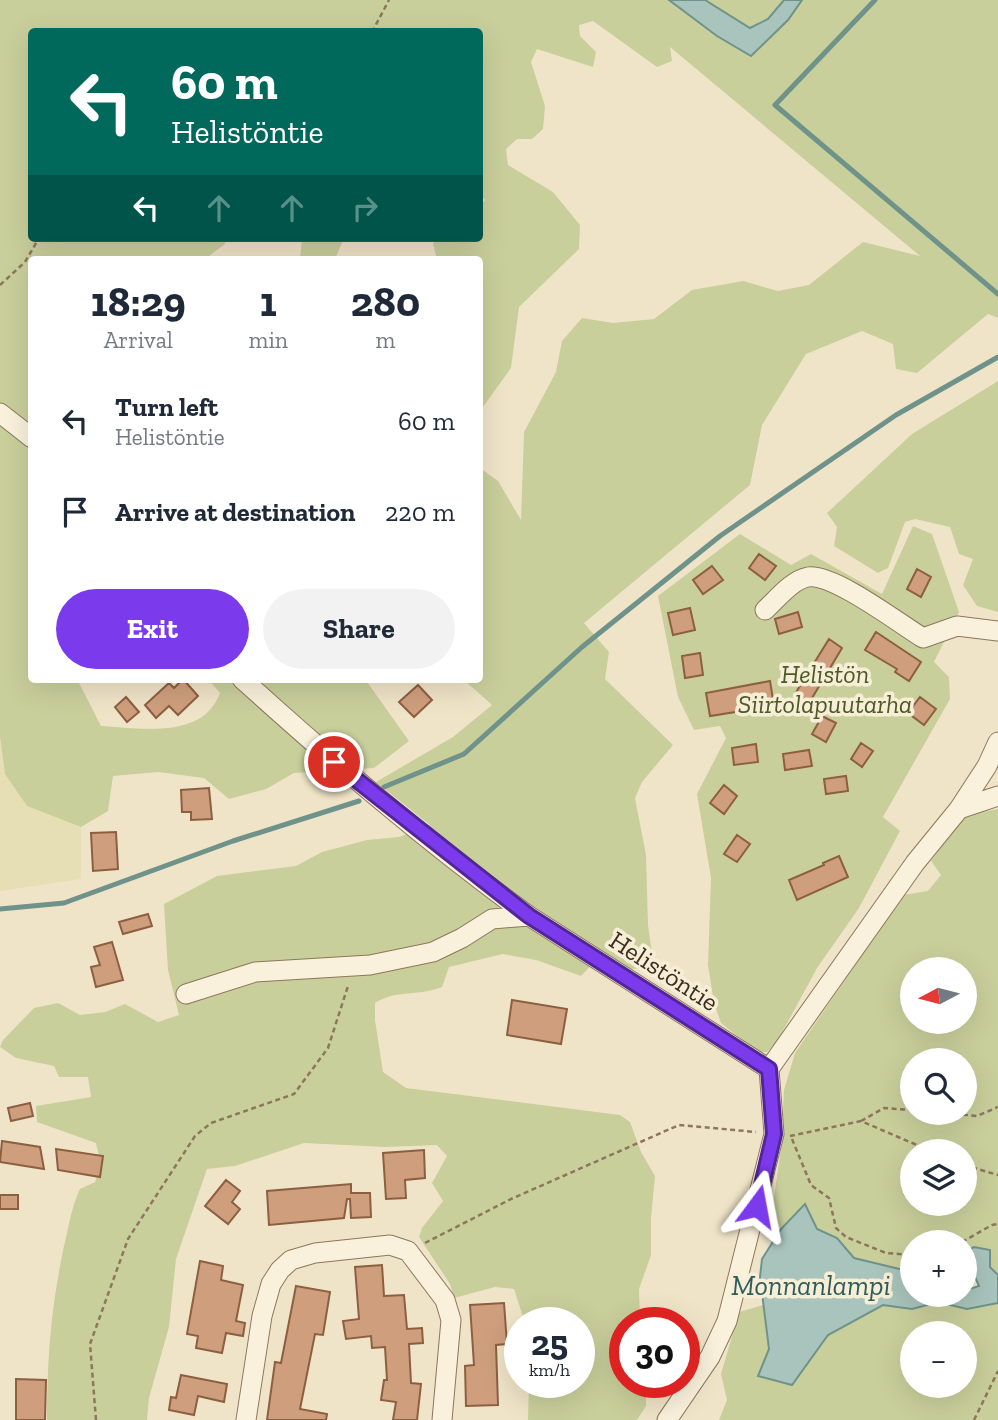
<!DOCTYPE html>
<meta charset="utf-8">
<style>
body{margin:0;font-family:"Zilla Slab",serif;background:#f2f2f3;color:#1f2937;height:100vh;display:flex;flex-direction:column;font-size:26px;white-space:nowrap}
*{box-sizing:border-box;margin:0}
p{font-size:23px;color:#747a83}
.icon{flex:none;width:38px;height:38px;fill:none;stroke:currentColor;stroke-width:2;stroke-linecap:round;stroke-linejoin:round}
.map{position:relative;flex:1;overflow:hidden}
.panel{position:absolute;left:28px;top:256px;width:455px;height:427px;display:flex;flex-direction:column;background:#fff;border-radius:7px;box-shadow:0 7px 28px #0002}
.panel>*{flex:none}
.guide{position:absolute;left:28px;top:28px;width:455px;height:214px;border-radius:7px;box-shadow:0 7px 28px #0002;background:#00695c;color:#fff;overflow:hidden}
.needle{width:46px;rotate:263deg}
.tools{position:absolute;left:900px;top:957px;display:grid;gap:14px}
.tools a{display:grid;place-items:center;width:77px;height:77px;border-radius:50%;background:#fff;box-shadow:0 7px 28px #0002;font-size:35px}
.speed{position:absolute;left:504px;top:1307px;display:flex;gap:14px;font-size:35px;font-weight:700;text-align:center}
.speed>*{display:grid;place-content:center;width:91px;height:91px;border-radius:50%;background:#fff;box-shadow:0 7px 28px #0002;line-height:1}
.speed small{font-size:18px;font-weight:400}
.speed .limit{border:10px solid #d22;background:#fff;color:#111}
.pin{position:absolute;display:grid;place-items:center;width:60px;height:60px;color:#fff;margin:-30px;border:4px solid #fff;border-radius:50%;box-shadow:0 2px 7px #0007}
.me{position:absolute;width:77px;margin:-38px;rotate:13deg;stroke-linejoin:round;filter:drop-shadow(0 0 5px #0008)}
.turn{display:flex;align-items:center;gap:24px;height:147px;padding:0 28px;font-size:32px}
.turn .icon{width:91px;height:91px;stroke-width:2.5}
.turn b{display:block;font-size:49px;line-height:60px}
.lanes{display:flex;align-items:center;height:66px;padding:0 28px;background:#0003;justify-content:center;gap:35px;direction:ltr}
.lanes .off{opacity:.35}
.eta{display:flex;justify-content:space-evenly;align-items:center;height:119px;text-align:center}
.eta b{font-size:42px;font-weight:800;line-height:49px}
.action{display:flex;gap:14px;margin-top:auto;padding:14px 28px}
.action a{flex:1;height:80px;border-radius:42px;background:#7c3aed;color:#fff;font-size:28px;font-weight:800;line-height:80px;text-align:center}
.action a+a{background:#f2f2f3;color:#1f2937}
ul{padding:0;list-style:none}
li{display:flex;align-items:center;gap:21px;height:91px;padding:0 28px}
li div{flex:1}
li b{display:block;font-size:26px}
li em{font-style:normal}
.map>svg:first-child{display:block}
.farmland{fill:#e6deb5}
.green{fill:#c9cf9b;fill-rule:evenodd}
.water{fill:#a9c4bc;stroke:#6f938a;stroke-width:2}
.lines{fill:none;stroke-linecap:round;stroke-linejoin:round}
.stream{stroke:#6f938a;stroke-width:5}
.building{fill:#cf9f7d;stroke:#8d5f41;stroke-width:2}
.street-casing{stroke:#8d765c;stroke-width:21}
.path{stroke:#8d765c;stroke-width:2.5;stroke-dasharray:5 3.5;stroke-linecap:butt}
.street{stroke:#faf1dc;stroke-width:19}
.route-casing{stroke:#51269a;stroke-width:18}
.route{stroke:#7c3aed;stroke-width:12}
.labels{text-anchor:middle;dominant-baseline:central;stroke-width:7;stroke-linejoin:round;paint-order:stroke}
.park-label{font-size:26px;font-style:italic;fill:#4d5a26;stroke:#f7eed8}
.street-label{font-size:26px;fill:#3d2e20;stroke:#f7eed8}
.water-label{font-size:28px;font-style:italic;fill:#2f5d5a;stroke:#f7eed8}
</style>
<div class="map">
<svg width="998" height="1420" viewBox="0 0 998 1420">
<rect width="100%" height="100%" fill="#f0e4c8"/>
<path class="farmland" d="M0 736 5 774 27 806 81 827V879L0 891Z"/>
<path class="green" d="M0 0H669L717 36 788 20 802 0H998V318L988 314 917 373 896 369 893 344 862 331 806 354 762 425 750 485 584 623 609 652 605 679 673 745 642 782 635 798 646 855 648 925 654 968 627 969 601 955 581 976 536 960 503 954 449 967 442 987C416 997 398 989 375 1003V1020L383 1072 406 1088 620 1115 630 1122 641 1152 655 1176 651 1218V1255L639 1289 640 1323H625V1382L646 1383V1406L637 1420H528L529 1383 579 1382V1323H525L514 1289 495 1287 454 1298 450 1284 419 1237 422 1228 443 1201 432 1183 447 1156 437 1145 385 1147 304 1143 235 1166 207 1169 176 1259 169 1327 149 1398 147 1420H47C47 1358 51 1307 64 1246 69 1226 71 1208 80 1189L95 1182 101 1165 96 1143 37 1122 36 1106 91 1097 88 1077H59L54 1066 16 1058 0 1047 3 1040 34 1008 58 1003 80 1015 105 1012 125 1004 158 1022 179 1015 168 970 164 904 217 876 296 866 322 852 367 840 399 837 430 825 376 782 453 737 492 705 463 679H480V468L498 481 521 520 524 432 556 372 562 341 582 318 613 323 654 319 692 290 743 281 778 291 809 285 863 242 920 256 670 47 672 61 657 67 593 21 579 25 580 36 596 52 593 67 537 49 531 62 545 106 543 129 532 139H517L506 149 508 165 553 192 580 225 579 249 519 307 511 368 480 411V259H437L433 244 436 238H480V206L485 200 480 194V32H32V238H224L225 244 205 259H32V679H77L101 726C140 728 203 740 220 693L208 679H365L409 741 374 768 294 773 266 789 229 799 204 778 158 772 113 776 108 811 81 827 27 806 5 774 0 736Z
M705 0H784L768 19 750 28Z
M302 238H344L335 259H300Z
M998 381V612L977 606 963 585 973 559 959 554 950 527 915 519 905 522 888 568 878 573 834 546 837 527 827 513 912 434Z
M913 526 932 534 959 612 934 662 949 677 950 699 883 817 900 831 859 908 817 968 778 1040 767 1052H757L721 1023 714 1003 708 965 711 878 697 794 726 738 720 726 694 730 678 697 658 596 740 534 791 565 811 554 882 594Z
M998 809V1275L974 1247 964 1252V1242H912V1272L854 1258 837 1238 817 1230 804 1205 781 1229 772 1212 781 1148 784 1090 795 1053 903 895 928 891 941 875 931 861 965 815ZM912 970H964V1022H912ZM912 1060H964V1113H912ZM912 1152H964V1204H912Z
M938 1302 967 1309 998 1303V1420H719L727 1400 721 1374 739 1312 763 1305 769 1349 758 1376 792 1385 828 1335 883 1304 912 1309ZM912 1334H964V1386H912Z"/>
<path class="water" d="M669 0H705L750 28 768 19 784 0H802L788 20 751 56 717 36Z
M805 1204 817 1229 837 1238 854 1258 912 1272V1295H964V1291L979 1286 964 1252 974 1247 990 1250V1267L998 1275V1303L967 1309 938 1302 912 1309 883 1305 828 1335 792 1385 758 1376 769 1349 760 1277 762 1259 781 1229Z"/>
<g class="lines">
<path class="stream" d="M875 0 775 105 998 294
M384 787 464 754 582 647 720 536 896 415 998 357
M0 909 64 903 233 841 359 801"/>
</g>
<path class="building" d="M759 554 776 566 765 580 749 568Z
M712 566 723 580 703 594 693 580Z
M917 569 931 577 921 597 907 589Z
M690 608 695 630 673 635 668 613Z
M798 612 802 627 779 634 775 619Z
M876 632 921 662 909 681 895 672 897 669 865 650Z
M829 639 842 648 809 703 795 694Z
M700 653 703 675 685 678 682 656Z
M183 679 198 696 178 715 169 706 156 718 145 705 169 683 174 688Z
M770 681 774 706 710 716 706 693Z
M418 685 432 700 414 717 399 702Z
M126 697 139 712 127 722 115 707Z
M920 697 936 709 924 725 908 713Z
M822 716 836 723 826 742 812 734Z
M861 743 873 751 862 767 851 759Z
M756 744 758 762 734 765 732 748Z
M809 750 812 766 785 770 783 754Z
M846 776 848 791 826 794 824 779Z
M724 785 737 796 724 814 710 803Z
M209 788 212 819 191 820V812H182L181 790Z
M116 832 118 869 93 871 91 833Z
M737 835 750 844 737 862 724 854Z
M839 856 848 877 797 900 789 880 824 865 823 863Z
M148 914 152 926 123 934 119 922Z
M112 942 123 980 96 987 91 967 100 965 94 947Z
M512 1000 567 1009 561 1044 507 1035Z
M30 1103 33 1116 11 1121 8 1108Z
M2 1141 40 1147 44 1169 0 1162Z
M56 1149 103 1156 100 1177 58 1170Z
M424 1150 425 1178 405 1180 406 1198 386 1199 383 1153Z
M226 1180 240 1191 232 1202 240 1209 228 1224 205 1206Z
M351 1184V1193H370L371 1217 351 1218 350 1199H347L344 1218 269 1225 267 1191Z
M0 1195H18V1209H0Z
M200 1261 223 1266 221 1280 243 1285 236 1321 245 1323 243 1336 226 1333 222 1353 196 1348 198 1336 187 1334Z
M382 1265 384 1296 404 1295 407 1329 422 1328 423 1343 409 1344 411 1383 421 1384 417 1420H393L396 1402 381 1400 384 1380H387L385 1347 372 1348 371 1336 346 1339 343 1321 359 1319 355 1267Z
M296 1286 330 1292 323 1335 315 1334 300 1409 327 1414 326 1420H267L275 1362 281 1363Z
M504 1303 507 1344 496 1345 498 1405 466 1406 465 1366 474 1365 470 1305Z
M181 1375 227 1384 224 1402 198 1396 194 1415 169 1410 171 1397 176 1398Z
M16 1379 46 1380 45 1420H16Z"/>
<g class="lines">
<g class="street-casing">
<path id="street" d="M0 413 32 438
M765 610C777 599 792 580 808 577 833 573 900 624 923 638L957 626 998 631
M242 679C334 762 428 843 529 916L769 1069 774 1134 727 1321 710 1357 667 1420
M959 809 987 766 998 742
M186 994 255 972 370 965 433 952 462 938 492 919 529 916
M769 1069 915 863 959 809 998 796
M246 1420 262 1316 271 1284 280 1270 291 1260 315 1253 390 1245 408 1251 445 1300 451 1320 442 1420"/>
</g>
<path class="path" d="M372 32 389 0
M0 285 25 262 39 238
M946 1113 977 1116 998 1107
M861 1121 884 1108 912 1110
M790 1136 861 1121 933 1152
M792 1139 811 1185 829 1198 836 1228 846 1237 886 1253 912 1255
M964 1165 998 1175
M962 1242 992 1225 998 1224
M425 1243 511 1199 679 1125 756 1132
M96 1420 90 1344 128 1239 195 1136 211 1123 294 1094 328 1048 348 986
M974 1420 998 1371"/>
<use href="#street" class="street"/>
</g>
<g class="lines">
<g class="route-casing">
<path id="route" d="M334 762 529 916 769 1069 774 1134 757 1206"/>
</g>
<use href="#route" class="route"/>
</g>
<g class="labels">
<g class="park-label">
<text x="825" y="674">Helistön<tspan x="825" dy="30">Siirtolapuutarha</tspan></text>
</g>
<g class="street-label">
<text transform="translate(664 971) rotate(33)">Helistöntie</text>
</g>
<g class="water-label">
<text x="811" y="1285">Monnanlampi</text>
</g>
</g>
</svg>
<div class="tools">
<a><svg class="needle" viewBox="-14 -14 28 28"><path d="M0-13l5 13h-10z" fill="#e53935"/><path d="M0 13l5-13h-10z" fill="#747a83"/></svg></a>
<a><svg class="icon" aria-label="search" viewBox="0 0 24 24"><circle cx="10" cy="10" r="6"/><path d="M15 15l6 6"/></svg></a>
<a><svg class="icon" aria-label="layers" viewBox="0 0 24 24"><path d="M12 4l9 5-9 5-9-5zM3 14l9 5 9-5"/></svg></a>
<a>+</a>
<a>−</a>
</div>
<div class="speed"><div>25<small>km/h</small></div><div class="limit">30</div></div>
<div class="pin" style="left:334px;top:762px;background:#d93025"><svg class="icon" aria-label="arrive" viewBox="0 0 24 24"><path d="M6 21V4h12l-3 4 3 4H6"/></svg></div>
<svg class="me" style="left:757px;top:1206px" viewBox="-20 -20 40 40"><path d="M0-17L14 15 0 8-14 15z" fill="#7c3aed" stroke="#fff" stroke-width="4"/></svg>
<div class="guide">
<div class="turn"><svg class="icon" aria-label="left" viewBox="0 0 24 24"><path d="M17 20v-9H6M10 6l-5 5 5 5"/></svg><div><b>60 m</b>Helistöntie</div></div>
<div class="lanes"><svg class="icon" aria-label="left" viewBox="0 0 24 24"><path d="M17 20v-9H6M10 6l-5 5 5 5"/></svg><svg class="icon off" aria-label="ahead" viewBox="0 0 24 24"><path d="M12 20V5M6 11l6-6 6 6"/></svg><svg class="icon off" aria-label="ahead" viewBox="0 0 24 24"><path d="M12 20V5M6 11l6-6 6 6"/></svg><svg class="icon off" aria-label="right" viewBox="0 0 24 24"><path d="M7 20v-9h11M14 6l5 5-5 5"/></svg></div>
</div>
<section class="panel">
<div class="eta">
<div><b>18:29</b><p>Arrival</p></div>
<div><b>1</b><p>min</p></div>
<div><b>280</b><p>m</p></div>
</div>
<ul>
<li><svg class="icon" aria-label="left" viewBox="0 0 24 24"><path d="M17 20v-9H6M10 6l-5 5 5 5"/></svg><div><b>Turn left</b><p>Helistöntie</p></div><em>60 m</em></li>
<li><svg class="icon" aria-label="arrive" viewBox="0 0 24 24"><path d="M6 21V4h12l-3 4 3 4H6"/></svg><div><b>Arrive at destination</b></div><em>220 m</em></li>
</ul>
<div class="action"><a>Exit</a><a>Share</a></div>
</section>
</div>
